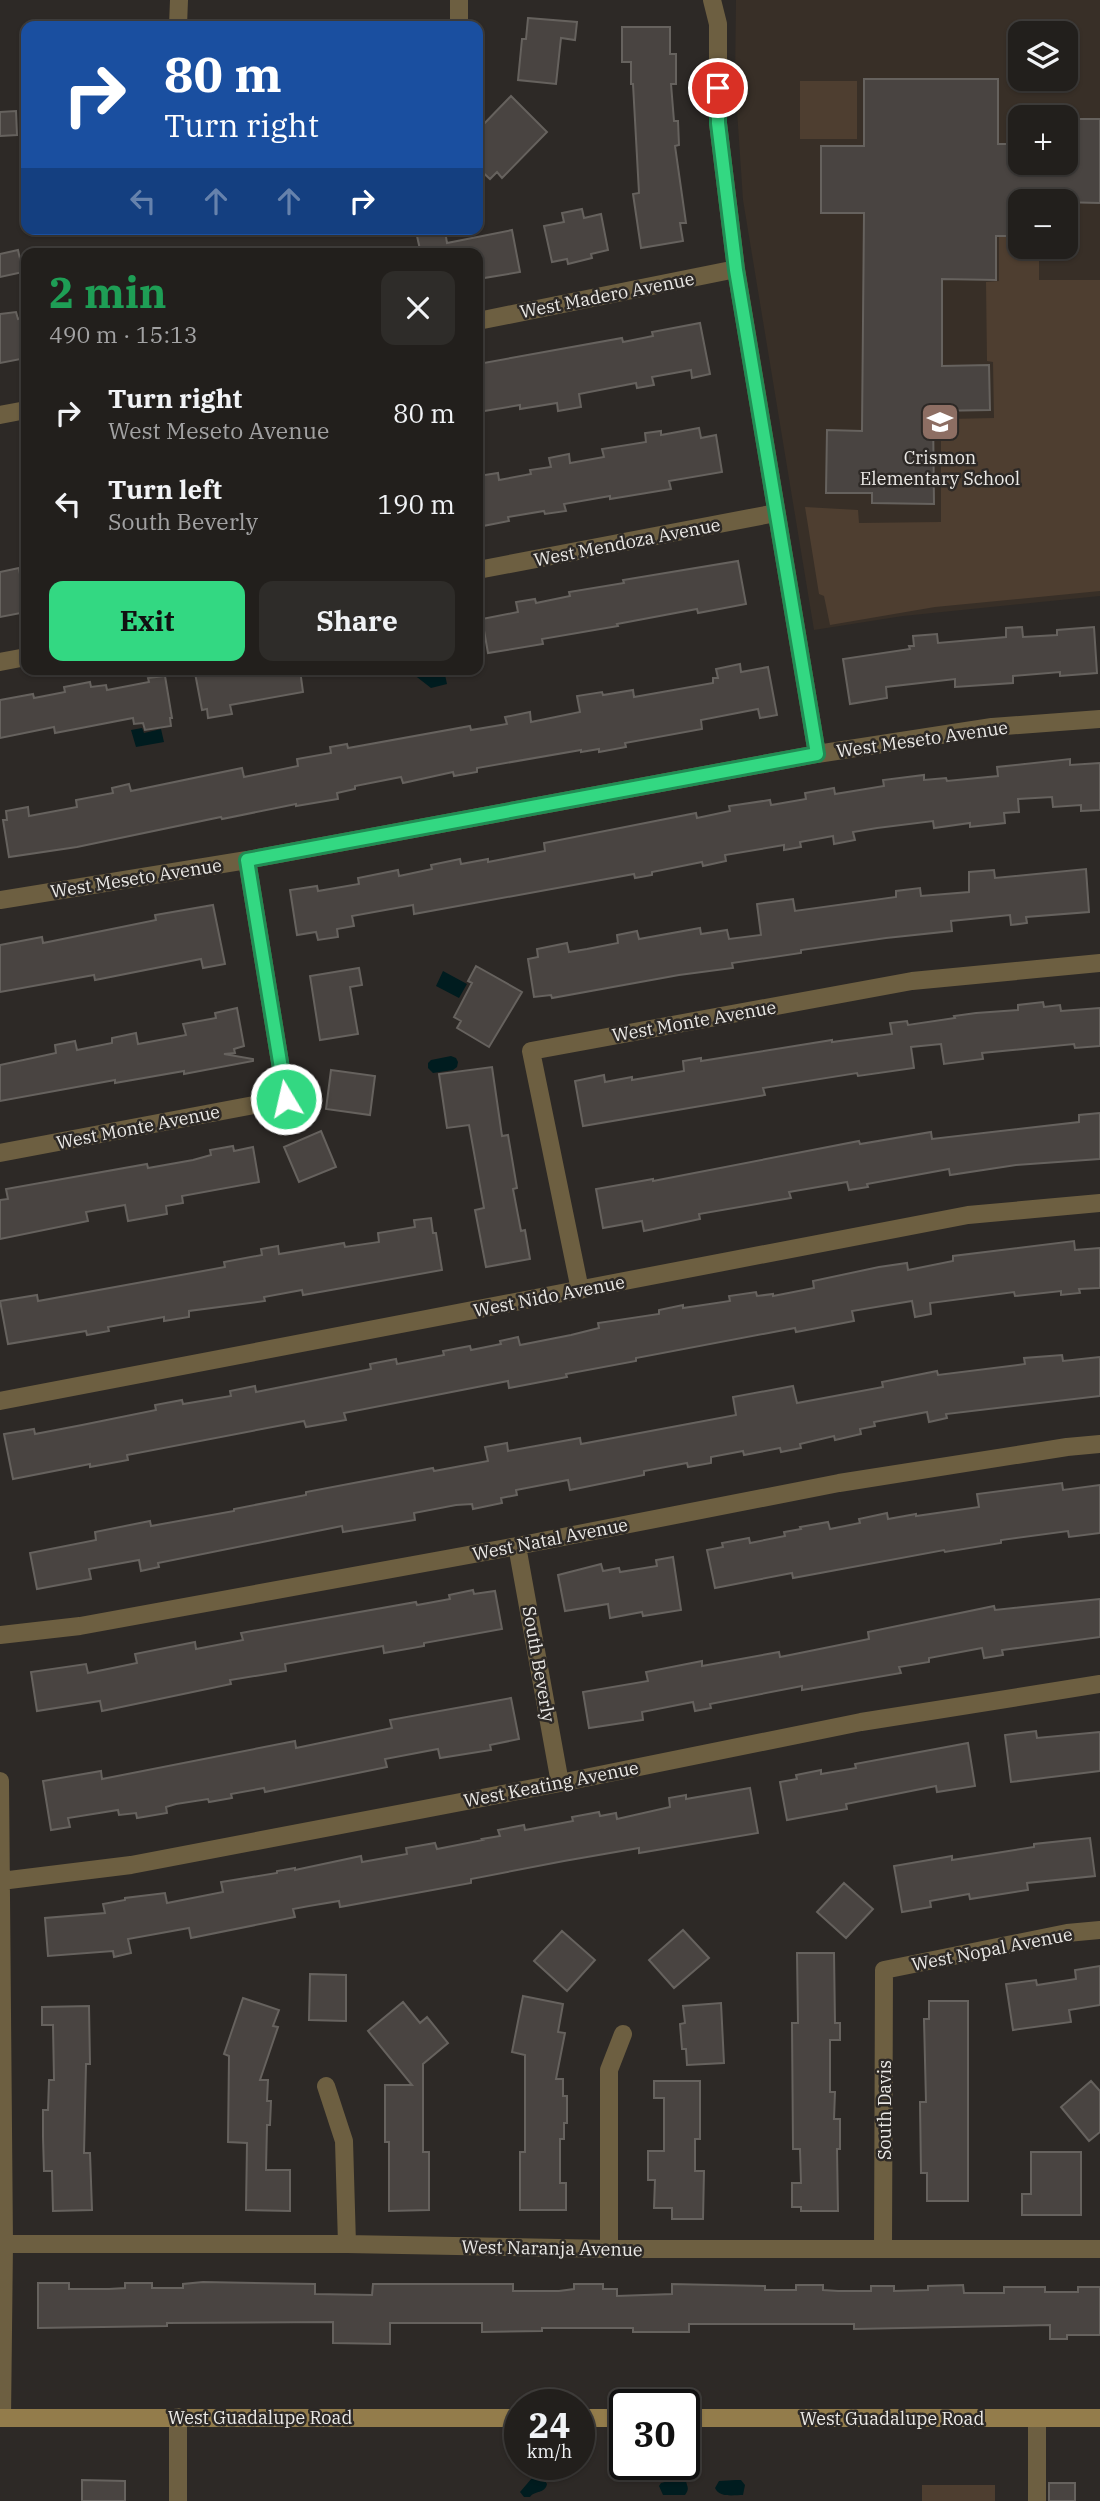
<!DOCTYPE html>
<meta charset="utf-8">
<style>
body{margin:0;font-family:"IBM Plex Serif",serif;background:#2e2c29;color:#f1f3f6;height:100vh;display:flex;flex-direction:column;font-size:26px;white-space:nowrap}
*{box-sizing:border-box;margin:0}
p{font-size:23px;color:#a2a2a3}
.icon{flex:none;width:38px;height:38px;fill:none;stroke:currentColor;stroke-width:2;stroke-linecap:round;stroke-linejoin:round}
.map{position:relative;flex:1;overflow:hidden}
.sheet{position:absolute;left:21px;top:248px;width:462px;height:427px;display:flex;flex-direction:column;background:#221f1c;border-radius:14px;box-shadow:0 2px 5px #0004,0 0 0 2px #3f3d3b}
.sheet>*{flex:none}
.top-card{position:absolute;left:21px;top:21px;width:462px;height:214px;border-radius:14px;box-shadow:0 2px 5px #0004,0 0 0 2px #3f3d3b;background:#1a4fa0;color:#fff;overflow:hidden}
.buttons{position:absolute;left:1008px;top:21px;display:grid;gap:14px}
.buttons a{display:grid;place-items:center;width:70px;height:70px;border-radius:14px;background:#221f1c;box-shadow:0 2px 5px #0004,0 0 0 2px #3f3d3b;font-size:35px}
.speed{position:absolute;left:504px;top:2389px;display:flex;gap:14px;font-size:35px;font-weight:700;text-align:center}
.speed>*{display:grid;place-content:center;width:91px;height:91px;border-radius:50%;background:#221f1c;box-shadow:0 2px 5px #0004,0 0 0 2px #3f3d3b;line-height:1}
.speed small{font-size:18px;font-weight:400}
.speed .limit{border:4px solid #111;border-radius:10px;background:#fff;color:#111}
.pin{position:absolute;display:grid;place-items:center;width:60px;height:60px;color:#fff;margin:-30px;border:4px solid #fff;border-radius:50%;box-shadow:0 2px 7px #0007}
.me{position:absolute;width:77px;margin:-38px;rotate:351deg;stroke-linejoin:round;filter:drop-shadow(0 0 5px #0008)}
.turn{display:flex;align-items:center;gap:24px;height:147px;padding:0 28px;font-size:32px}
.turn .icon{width:91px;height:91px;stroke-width:2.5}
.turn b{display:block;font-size:49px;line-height:60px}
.lanes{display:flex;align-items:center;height:66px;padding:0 28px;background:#0003;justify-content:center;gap:35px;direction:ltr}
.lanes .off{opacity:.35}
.round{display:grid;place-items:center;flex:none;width:74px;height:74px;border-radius:14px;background:#2e2c29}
.summary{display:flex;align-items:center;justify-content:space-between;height:119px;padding:0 28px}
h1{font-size:42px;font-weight:800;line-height:52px;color:#1e9e55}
.cta{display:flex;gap:14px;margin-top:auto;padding:14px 28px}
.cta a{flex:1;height:80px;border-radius:14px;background:#33d882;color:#111;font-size:28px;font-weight:800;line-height:80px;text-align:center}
.cta a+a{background:#2e2c29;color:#f1f3f6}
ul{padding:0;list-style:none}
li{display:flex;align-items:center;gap:21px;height:91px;padding:0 28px}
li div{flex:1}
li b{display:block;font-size:26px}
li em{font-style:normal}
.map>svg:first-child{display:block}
.built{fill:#382f27;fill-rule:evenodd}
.green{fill:#4e3e30}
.water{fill:#001c1f}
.building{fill:#494441;stroke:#66625e;stroke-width:2}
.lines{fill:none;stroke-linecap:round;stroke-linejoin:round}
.minor{stroke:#6d5f41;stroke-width:18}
.secondary{stroke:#937c4b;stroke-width:18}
.route-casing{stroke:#218c54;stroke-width:18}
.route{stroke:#33d882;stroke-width:12}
.labels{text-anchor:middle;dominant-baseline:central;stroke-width:5;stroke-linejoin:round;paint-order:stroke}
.street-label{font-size:18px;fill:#ebe9e6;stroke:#2d2926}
.poi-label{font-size:18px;fill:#ebe9e6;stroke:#2d2926}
</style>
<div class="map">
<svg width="1100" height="2501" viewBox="0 0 1100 2501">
<rect width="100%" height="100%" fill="#2d2926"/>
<path class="built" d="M736 0H1100V596L903 616 814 630 743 200 735 81ZM1020 33H1066V79H1020ZM1020 117H1066V163H1020ZM1020 201H1066V247H1020Z"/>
<path class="green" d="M800 81H857V139H800Z
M1017 215V238H1020V247H1039V280H1100V591L935 607 830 625 824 596 819 594 805 507 858 510 859 523 941 522V434L949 425V419L994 418 993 362 987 361 986 282 999 281V216Z
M922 2485H995V2501H922Z"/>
<path class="water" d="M414 670H444L447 684 431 688 413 674Z
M142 728 144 733 161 729 164 742 136 747 131 730Z
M443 971 467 984 459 998 436 986Z
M451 1056 456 1058 458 1062 457 1067 453 1070 433 1073 428 1068V1063L431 1060Z
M532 2478 544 2479 547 2484C545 2494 535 2490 530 2497H524L520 2492Z
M676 2479 686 2481C687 2487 690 2488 685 2495H663L659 2486 661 2483Z
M736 2480H741L745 2485 743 2495C734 2495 719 2498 715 2488L719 2481Z"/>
<path class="building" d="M528 18 577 22 575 40 561 38 556 84 518 80 522 39H526Z
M622 27H670V54H676V84H671L674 121H678L679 145 675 146 686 223H680L683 241 641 248 633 194 639 193 633 84H631V62H622Z
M864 79H998V144H1020V163H1066V143L1070 144 1071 119H1100V203L1020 201V236H996V280L942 279V366L989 365 990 410 933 411 934 504 872 503V493H826L827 430 862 431 864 213H821V146H864Z
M511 96 547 132 502 178 497 172 490 179 478 168V130Z
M16 111 17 135 0 136V112Z
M582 209 584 218 601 214 608 250 591 254 592 258 568 264 567 259 552 262 544 226 564 222 562 213Z
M512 230 520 272 484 278 480 254H421L417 236 445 231 447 243Z
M18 250 23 272 0 277V254Z
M16 312 18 319 26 317V358L0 363V314Z
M700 323 710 374 692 378 691 370 652 377 654 385 637 388 636 383 579 394 581 407 558 411 557 403 520 409V405L478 412V364L622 338 623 342 653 336 652 332Z
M699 428 701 438 716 435 722 472 669 481 671 489 610 499V496L564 504 566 511 545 514 544 511 508 517 509 521 483 526 482 522 478 523V476L498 473 499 480 531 474 530 470 551 467 549 458 569 454 570 463 604 457 602 449 646 442 645 433 661 431V435Z
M738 561 746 604 698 613 697 609 617 624 618 626 542 639 543 644 488 653 482 619 518 612 516 602 535 599 536 603 570 596 569 592 624 583 623 580Z
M19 568 26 612 0 617V572Z
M1022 627 1023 637 1057 635V630L1094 627 1097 673 1060 676V672L1013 676V683L955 687V679L886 687 887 698 850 704 843 659 910 649 909 646H914L913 636 937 634 938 643 1006 637V628Z
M740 664 741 672 768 667 777 715 760 718 758 709 701 720 702 729 625 743 626 747 599 752V749L581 752V750L477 768V772L454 776 453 772 403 783 401 777 355 786V789L337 793 338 799 296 806V804L222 819 221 817 77 847 9 857 3 820H7L6 811 28 807 29 816 77 807 76 800 113 793 112 788 129 784 131 791 242 768 244 777 298 766 297 759 331 753 330 747 347 744 348 748 470 726 471 730 507 724 505 717 530 712 531 722 580 712 577 696 602 692 603 695 633 690 634 697 713 683V678H718L716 669Z
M212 670H300L303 692 230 705 232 714 208 718 207 709 202 710 195 673Z
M165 676 172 718H170L171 726 145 730 143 723 134 724 133 718 55 733 54 727 0 738V700L33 694 34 698 65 692 64 687 90 682 91 687 106 685 107 690 149 682 148 678Z
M1070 759V765L1100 763V810L1081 811V805L1053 807 1052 797 1018 799 1019 812 1004 813 1005 823 970 827V823L934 828 933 821 877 828 853 832 855 840 834 844 833 836 800 842 801 847 784 850V845L725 855 726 861 703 866 702 862 652 872V875L635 878 634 874 414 914 413 905 352 916 354 926 337 929 338 937 318 940 316 932 297 935 290 890 317 886 318 891 359 884 358 878 398 870 399 876 432 869 431 865 460 859 461 864 488 859V862L545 851 544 843 696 813 697 818 730 811 729 806 770 800 771 805 806 799 805 793 834 788 835 794 884 786 883 780 924 775V780L946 778 947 781 998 776 997 767Z
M1086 869 1089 912 1026 917 1027 923 1011 925 1010 915 951 921 952 931 886 938 801 950V953L732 963 733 968 679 975 552 998 551 995 534 997 528 959 538 957 537 949 567 943 569 952 587 949 618 943 617 935 637 931 639 939 700 928 701 934 727 930 729 939 761 935 757 904 793 899 795 911 896 897V891L920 888 921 896 969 892V872L994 870 995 878Z
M213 905 225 964 203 968 201 959 95 980 94 975 0 992V945L42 937 43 943 156 920 155 915Z
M476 966 522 992 489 1047 457 1028 461 1021 454 1017 472 983 468 981Z
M359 968 362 985 350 987 358 1034 320 1040 310 976Z
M1043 1002 1044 1007 1060 1005 1061 1011 1100 1008V1046L1075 1048 1074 1044 982 1053 983 1059 944 1064 941 1044 911 1047 914 1068 858 1076 857 1073 763 1088 765 1095 583 1126 575 1081 604 1075 605 1082 632 1077V1080L684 1071 683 1061 701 1058V1061L832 1040V1042L892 1034 890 1023 907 1021 908 1025 955 1018 954 1016 976 1013 1018 1010V1005Z
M237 1008 244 1046 234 1049 235 1053 224 1054 253 1059V1061L184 1074V1071L115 1083V1080L0 1101V1065L56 1053 55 1045 75 1041 77 1050 112 1043V1038L136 1033 138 1044 186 1035 183 1024 216 1018 215 1013Z
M492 1067 502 1136 508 1135 517 1188 513 1189 521 1231 525 1230 530 1259 486 1267 475 1210 484 1208 469 1125 447 1128 439 1074Z
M331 1070 375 1076 370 1115 326 1109Z
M1100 1113V1159L1016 1165 950 1175 949 1169 867 1184 868 1187 849 1190 847 1182 789 1192 791 1198 699 1214 700 1219 644 1231 642 1221 603 1228 596 1189 653 1179V1181L859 1141 860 1144 931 1132 932 1139 1079 1122V1115Z
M321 1131 336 1167 299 1182 284 1147Z
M233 1146 234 1151 253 1147 259 1182 182 1196 183 1203 166 1206 167 1214 128 1221 125 1205 86 1212 88 1221 0 1239V1200L8 1199 6 1189 147 1164 148 1168 193 1160 211 1155 210 1150Z
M431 1218 433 1233H436L442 1270 303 1295 302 1290 264 1297 265 1301 189 1311V1317L164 1321V1317L108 1327 109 1331 87 1335 86 1331 8 1344 0 1301 37 1295 38 1301 225 1267 224 1262 262 1255 261 1249 278 1246 279 1254 344 1243 345 1247 379 1242 378 1233 415 1227 414 1220Z
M1074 1241 1075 1250 1100 1248V1288L1079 1289 1080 1293 1061 1295V1291L1015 1296 1014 1292 930 1303 931 1314 915 1317 912 1301 852 1311 854 1321 796 1332 795 1328 636 1358V1361L566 1374 567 1377 509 1388 508 1381 421 1398 344 1413 346 1420 306 1427 304 1421 127 1455 128 1460 90 1467V1464L13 1479 4 1434 34 1429 35 1434 82 1425 156 1410 155 1405 182 1400 183 1404 231 1396 230 1391 255 1386 256 1392 371 1369 370 1364 396 1359 397 1364 444 1355 443 1351 470 1346 471 1350 501 1344 500 1341 518 1337 520 1345 571 1335 599 1328 598 1323 659 1314V1310L683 1305V1308L730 1301 729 1296 756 1292 757 1296 773 1294V1296L814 1288 813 1281 879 1267 907 1263 908 1270 953 1261V1256Z
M1062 1355 1063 1361 1100 1357V1396L946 1414 947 1418 929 1422 927 1412 874 1422 875 1426 860 1429 861 1434 835 1440 834 1436 800 1444 801 1448 781 1452 780 1448 744 1455 743 1451 711 1457V1463L688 1467 687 1463 644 1471V1475L570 1490 568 1480 516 1490 517 1495 501 1498 502 1503 473 1509 472 1504 456 1505 414 1513 415 1520 343 1532 342 1526 158 1563 159 1567 141 1571 139 1560 89 1569 91 1579 37 1589 30 1553 96 1540 95 1532 150 1521 151 1526 234 1511V1509L306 1495V1492L433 1468 434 1471 488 1461 485 1447 507 1443 508 1451 580 1438 581 1444 736 1415 733 1397 793 1386 797 1403 883 1387 882 1382 937 1371 938 1375 1025 1364 1024 1358Z
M1062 1483 1063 1490 1100 1485V1533L1069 1537 1068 1531 1001 1540V1543L945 1552 944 1550 793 1578 792 1573 715 1588 707 1550 723 1547 722 1543 749 1538 750 1543 785 1536 784 1532 801 1529 800 1527 828 1522 830 1529 860 1523 859 1519 887 1513 888 1519 916 1514V1516L979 1507 977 1494Z
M673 1557 681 1610 643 1616 642 1612 610 1618 608 1604 565 1611 558 1575 601 1564 603 1571 619 1568 620 1572 657 1566 656 1560Z
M473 1590 474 1594 495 1591 502 1629 424 1643V1646L384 1653 383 1646 285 1664 286 1671 230 1680 231 1684 102 1711 100 1701 37 1711 31 1672 86 1664 88 1673 137 1663 135 1654 195 1642 196 1649 243 1640 241 1633 416 1602 417 1605 450 1599 449 1595Z
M1100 1599V1637L1002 1650 1003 1655 984 1658 982 1648 929 1658V1662L899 1667 901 1673 802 1690V1686L710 1704 711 1708 695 1711 693 1702 642 1712 643 1720 589 1728 583 1692 648 1681 646 1672 702 1661V1666L779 1652 780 1657 869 1639 868 1632 994 1606 995 1610Z
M511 1698 519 1739 490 1745 491 1750 440 1758 438 1749 385 1759 387 1767 265 1792 264 1788 231 1794 232 1798 209 1802 208 1799 176 1804 166 1807 167 1813 137 1818 136 1813 119 1815 118 1810 68 1818 70 1827 51 1830 43 1781 101 1771 102 1779 295 1741 296 1748 392 1728 390 1720Z
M1036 1731 1037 1738 1100 1732V1771L1011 1782 1005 1735Z
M968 1743 975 1786 937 1792 936 1786 846 1804 847 1809 787 1820 780 1782 797 1779 796 1775 821 1770V1774L856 1768 855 1764Z
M750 1788 758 1833 639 1853V1848L564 1861 471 1879V1883L340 1907 339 1901 309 1906 293 1909 295 1917 191 1938 189 1928 128 1939 131 1953 114 1957 113 1951 48 1956 45 1918 105 1913 103 1904 125 1900V1898L165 1893 167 1903 223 1892 221 1882 277 1873V1871L295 1868V1870L361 1856 362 1862 407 1854 406 1848 435 1843 437 1849 483 1840 482 1839 500 1836 498 1830 524 1825 525 1830 573 1821 572 1817 599 1812 600 1816 616 1813 617 1819 670 1807 669 1798 686 1795V1799Z
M1090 1838 1095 1876 1027 1883 1028 1890 970 1899 969 1894 930 1901 931 1907 902 1912 894 1866 952 1856V1860L1034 1847V1844Z
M844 1883 873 1909 846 1938 817 1912Z
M683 1930 709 1958 674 1988 649 1960Z
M562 1931 595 1960 567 1991 534 1961Z
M797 1953H834L835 2023H840V2040H830V2092H835L834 2119H840V2149H837L838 2211H801V2207H792V2183H801L800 2149H793L792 2023H798Z
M1100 1966V2005L1069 2010 1071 2022 1013 2030 1006 1984 1036 1980 1037 1985 1076 1979 1075 1970Z
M310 1974 346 1975V2021L309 2020Z
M523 1996 563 2004 558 2032 565 2033 556 2079H563V2096H567V2123H564V2139H560V2183H566V2210H520V2152H525V2055L512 2052Z
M243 1998 279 2010 273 2026 278 2027 260 2080H268L267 2101H271L270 2125H267L266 2170H290V2211L246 2210 247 2143 228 2142 229 2056 224 2054Z
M929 2001H968V2201H927V2173H921L920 2102H926L924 2019H929Z
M403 2002 420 2023 427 2017 448 2043 423 2064V2152H429V2210L389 2211V2142H385V2085H412L368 2031Z
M721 2003 724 2063 687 2065 686 2049H682L680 2024 685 2023 683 2006Z
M89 2006 90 2064H86L84 2153H90L92 2210 53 2211 52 2171H44L43 2137V2110H48L49 2080H54L53 2025H42V2007Z
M654 2081H700V2139H695V2171H704L703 2219H672V2208H654L655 2180H648V2151H664V2098H654Z
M1091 2081 1100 2091V2132L1089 2141 1061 2107Z
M1031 2152H1081V2215H1022V2194H1031Z
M203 2282 315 2284V2294L372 2295 373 2284H513V2291H559L574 2289V2284H603V2289H617V2296L672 2294V2284L765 2286V2290H796V2285H823V2290L838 2291H871V2286H894V2291L928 2290V2286L963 2285 964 2293H1004V2287H1045V2292H1078V2287H1100V2335H1067V2339H1050V2325L854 2329V2324H689V2332H633V2328H542V2331L482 2332V2323H390V2344L333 2343V2322L167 2323V2326L38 2328V2283H69V2289H109L125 2288V2283H152V2288H183V2284Z
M82 2480 125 2481V2501H82Z
M1049 2483H1075V2501H1049Z"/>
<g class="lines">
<path class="minor" d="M712 0 718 24V123L736 269 817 754
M178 26 179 0
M459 26V0
M478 321 736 269
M0 415 26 410
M478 570 776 513
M0 662 26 657
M0 900 247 860 817 754 992 727 1100 719
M0 1153 286 1099 247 860
M580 1290 531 1051 912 981 1100 963
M0 1401 968 1215 1100 1203
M517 1546 560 1783
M0 1635 80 1626 517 1546 839 1483 1067 1447 1100 1444
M0 1781 4 2244 2 2418
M1 1881 131 1865 560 1783 861 1722 1100 1684
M326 2086 344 2141 347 2244
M4 2244H347L609 2249H1100
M609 2249V2070L623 2034
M883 2249 884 1970 1067 1933 1100 1930
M178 2501V2417
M1037 2501V2419"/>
<path class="secondary" d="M0 2418H520
M579 2418H625
M684 2418H1100"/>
</g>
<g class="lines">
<g class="route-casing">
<path id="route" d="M286 1099 247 860 817 754 736 270 718 123V88"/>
</g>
<use href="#route" class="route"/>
</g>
<defs>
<g id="school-square" transform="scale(2.0125)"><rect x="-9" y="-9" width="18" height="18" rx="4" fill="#8d6e63" stroke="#2d2926"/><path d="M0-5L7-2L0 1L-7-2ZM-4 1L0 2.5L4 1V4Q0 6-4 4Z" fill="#fff"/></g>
</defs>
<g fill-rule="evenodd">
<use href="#school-square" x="940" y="422"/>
</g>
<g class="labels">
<g class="street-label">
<text transform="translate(607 295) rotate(-11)">West Madero Avenue</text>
<text transform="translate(627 542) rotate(-11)">West Mendoza Avenue</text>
<text transform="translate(922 739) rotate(-8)">West Meseto Avenue</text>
<text transform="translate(136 878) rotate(-9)">West Meseto Avenue</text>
<text transform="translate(694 1021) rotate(-10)">West Monte Avenue</text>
<text transform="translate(138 1127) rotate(-11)">West Monte Avenue</text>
<text transform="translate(549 1296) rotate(-11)">West Nido Avenue</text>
<text transform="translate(550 1539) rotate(-11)">West Natal Avenue</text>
<text transform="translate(539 1664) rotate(80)">South Beverly</text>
<text transform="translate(551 1784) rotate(-11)">West Keating Avenue</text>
<text transform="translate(992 1949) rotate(-11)">West Nopal Avenue</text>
<text transform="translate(884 2110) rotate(-90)">South Davis</text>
<text transform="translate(552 2248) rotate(1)">West Naranja Avenue</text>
<text x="260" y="2417">West Guadalupe Road</text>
<text x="892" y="2418">West Guadalupe Road</text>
</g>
<g class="poi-label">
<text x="940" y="457">Crismon<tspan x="940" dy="21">Elementary School</tspan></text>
</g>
</g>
</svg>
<div class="buttons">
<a><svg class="icon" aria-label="layers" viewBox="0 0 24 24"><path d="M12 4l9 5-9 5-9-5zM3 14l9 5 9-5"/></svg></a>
<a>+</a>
<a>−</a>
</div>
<div class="speed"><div>24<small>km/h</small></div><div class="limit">30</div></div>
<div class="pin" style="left:718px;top:88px;background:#d93025"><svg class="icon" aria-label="arrive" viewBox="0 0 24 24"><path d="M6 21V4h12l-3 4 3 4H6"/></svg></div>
<svg class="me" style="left:286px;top:1099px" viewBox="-20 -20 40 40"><circle r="17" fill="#33d882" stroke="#fff" stroke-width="3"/><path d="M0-11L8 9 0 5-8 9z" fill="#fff"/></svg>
<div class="top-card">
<div class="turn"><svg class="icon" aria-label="right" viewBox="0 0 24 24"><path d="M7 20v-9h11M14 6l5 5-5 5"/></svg><div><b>80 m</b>Turn right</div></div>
<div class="lanes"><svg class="icon off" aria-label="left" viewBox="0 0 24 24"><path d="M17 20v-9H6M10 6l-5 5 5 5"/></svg><svg class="icon off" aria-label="ahead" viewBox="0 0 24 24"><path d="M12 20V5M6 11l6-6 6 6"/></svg><svg class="icon off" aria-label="ahead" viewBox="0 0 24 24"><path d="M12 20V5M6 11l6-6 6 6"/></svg><svg class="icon" aria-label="right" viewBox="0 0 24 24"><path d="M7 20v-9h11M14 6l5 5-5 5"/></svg></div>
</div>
<section class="sheet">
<div class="summary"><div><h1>2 min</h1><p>490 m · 15:13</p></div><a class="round"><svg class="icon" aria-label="close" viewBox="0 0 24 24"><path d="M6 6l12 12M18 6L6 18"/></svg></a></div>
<ul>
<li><svg class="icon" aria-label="right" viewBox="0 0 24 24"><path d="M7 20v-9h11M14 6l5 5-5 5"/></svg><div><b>Turn right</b><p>West Meseto Avenue</p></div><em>80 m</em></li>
<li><svg class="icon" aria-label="left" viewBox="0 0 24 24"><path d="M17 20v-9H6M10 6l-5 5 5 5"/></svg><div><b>Turn left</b><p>South Beverly</p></div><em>190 m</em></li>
</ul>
<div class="cta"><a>Exit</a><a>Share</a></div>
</section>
</div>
